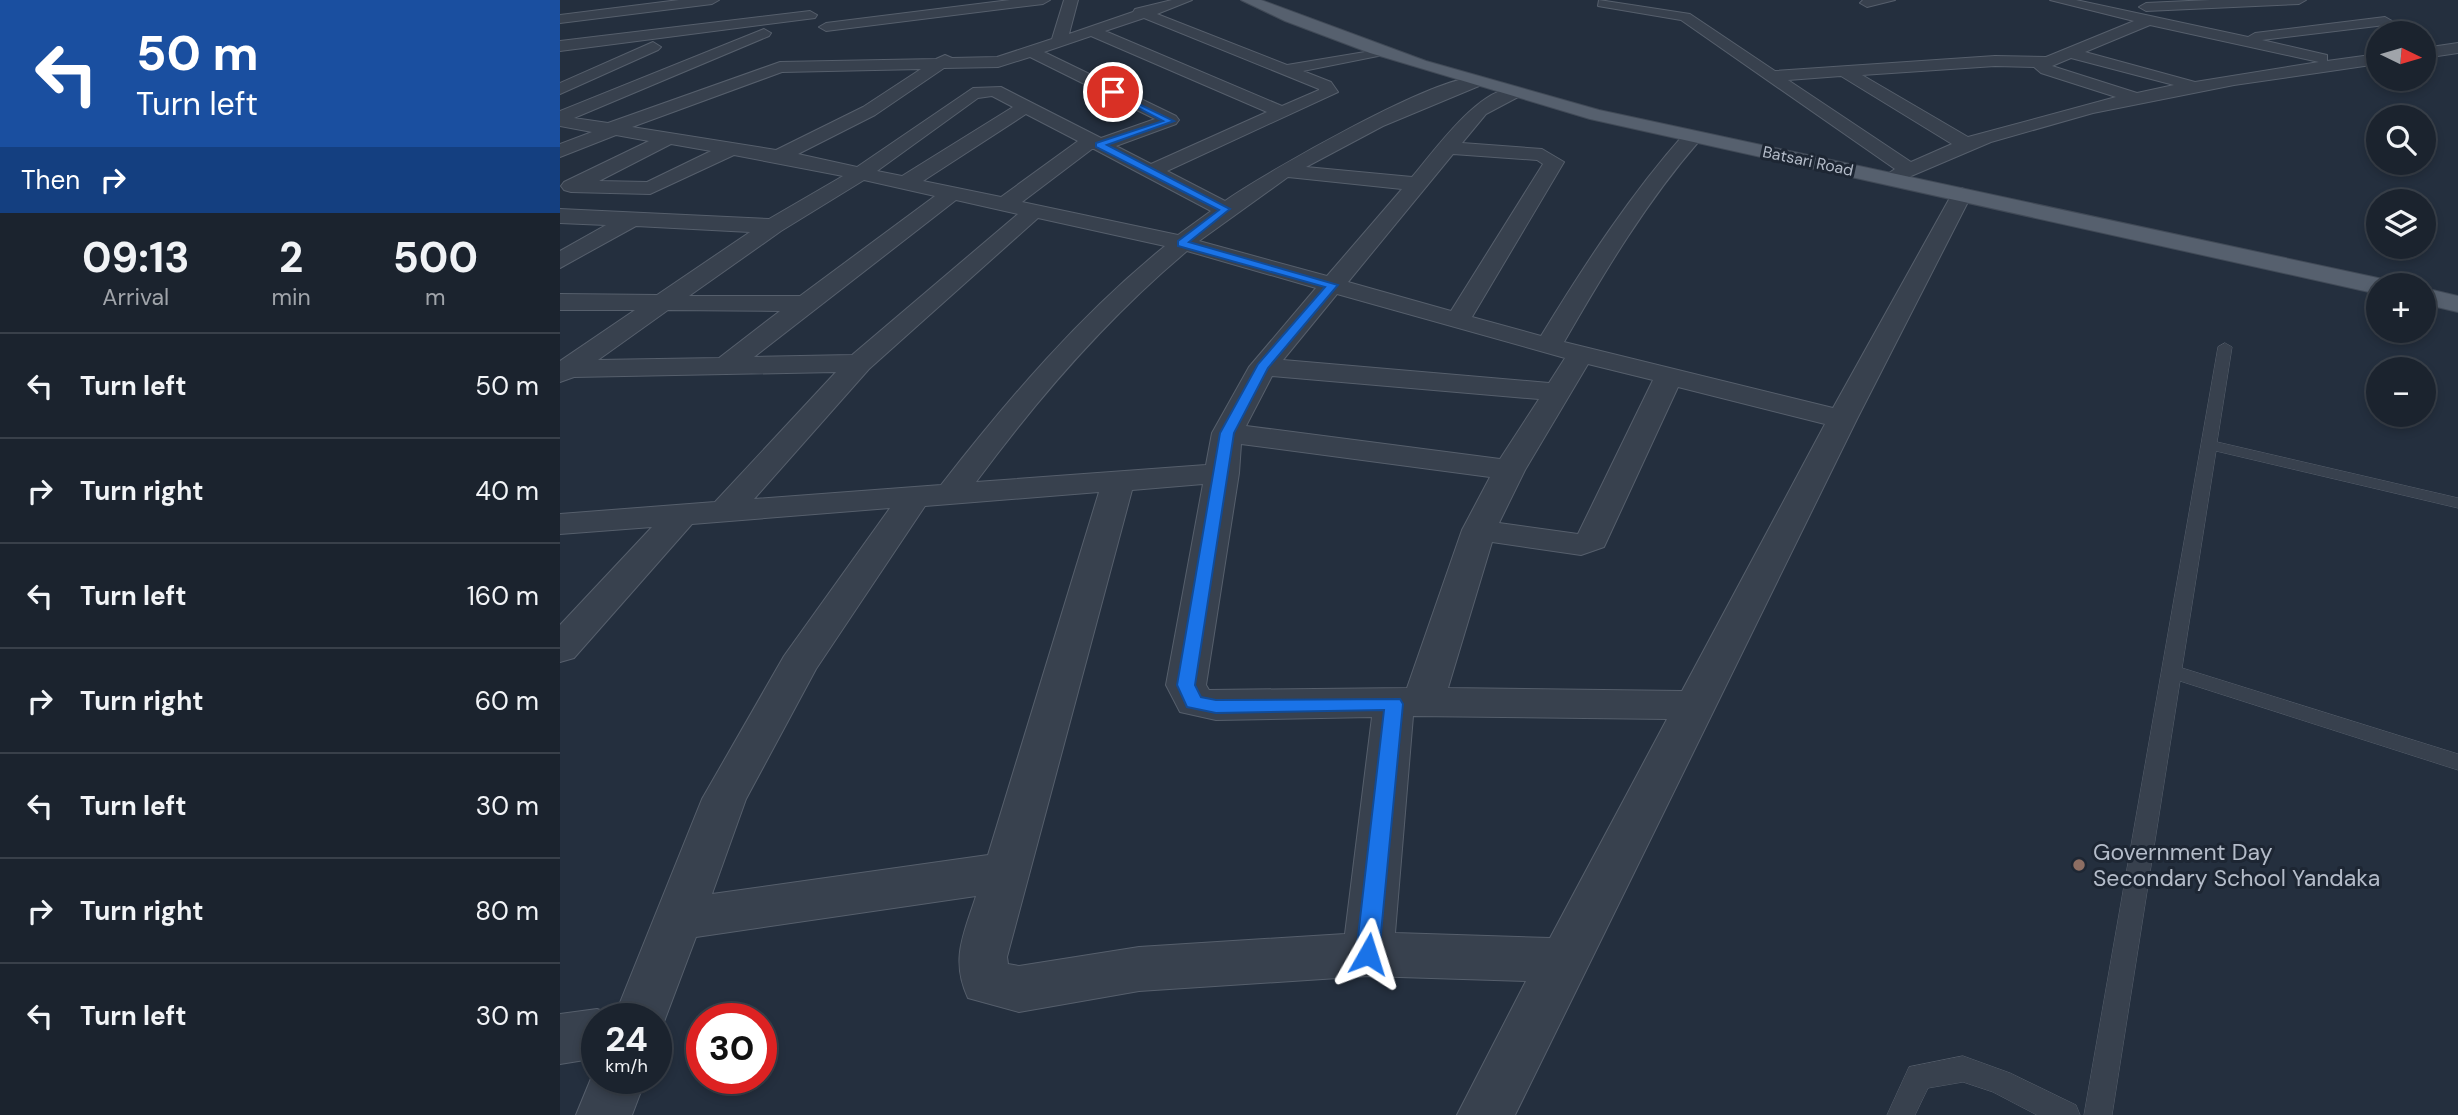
<!DOCTYPE html>
<meta charset="utf-8">
<style>
body{margin:0;font-family:"DM Sans",sans-serif;background:#282f3a;color:#f1f3f6;height:100vh;display:flex;flex-direction:column;font-size:26px;white-space:nowrap}
*{box-sizing:border-box;margin:0}
p{font-size:23px;color:#a0a4aa}
.icon{flex:none;width:38px;height:38px;fill:none;stroke:currentColor;stroke-width:2;stroke-linecap:round;stroke-linejoin:round}
.map{position:relative;flex:1;overflow:hidden}
.drawer{display:flex;flex-direction:column;background:#1b232e;width:560px}
.drawer>*{flex:none}
.top-card{background:#1a4fa0;color:#fff;overflow:hidden}
.needle{width:46px;rotate:95deg}
.tools{position:absolute;left:1806px;top:21px;display:grid;gap:14px}
.tools a{display:grid;place-items:center;width:70px;height:70px;border-radius:50%;background:#1b232e;box-shadow:0 4px 10px #0003,0 0 0 2px #39404a;font-size:35px}
.speed{position:absolute;left:21px;top:1003px;display:flex;gap:14px;font-size:35px;font-weight:700;text-align:center}
.speed>*{display:grid;place-content:center;width:91px;height:91px;border-radius:50%;background:#1b232e;box-shadow:0 4px 10px #0003,0 0 0 2px #39404a;line-height:1}
.speed small{font-size:18px;font-weight:400}
.speed .limit{border:10px solid #d22;background:#fff;color:#111}
.pin{position:absolute;display:grid;place-items:center;width:60px;height:60px;color:#fff;margin:-30px;border:4px solid #fff;border-radius:50%;box-shadow:0 2px 7px #0007}
.me{position:absolute;width:77px;margin:-38px;rotate:6deg;stroke-linejoin:round;filter:drop-shadow(0 0 5px #0008)}
.turn{display:flex;align-items:center;gap:24px;height:147px;padding:0 21px;font-size:32px}
.turn .icon{width:91px;height:91px;stroke-width:2.5}
.turn b{display:block;font-size:49px;line-height:60px}
.then{display:flex;align-items:center;height:66px;padding:0 21px;background:#0003;gap:14px;font-size:26px}
.eta{display:flex;justify-content:space-evenly;align-items:center;height:119px;text-align:center}
.eta b{font-size:42px;font-weight:700;line-height:49px}
ul{padding:0;list-style:none}
li{display:flex;align-items:center;gap:21px;height:105px;padding:0 21px;border-top:2px solid #39404a}
li div{flex:1}
li b{display:block;font-size:26px}
li em{font-style:normal}
main{display:flex;flex:1;min-height:0}
.map>svg:first-child{display:block}
.lines{fill:none;stroke-linecap:round;stroke-linejoin:round}
.lane-casing{stroke:#565f6c;stroke-width:1}
.street-casing{stroke:#565f6c;stroke-width:2}
.primary-casing{stroke:#414a57;stroke-width:2}
.lane{fill:#38414e;fill-rule:evenodd}
.street{fill:#38414e;fill-rule:evenodd}
.primary{fill:#56606e;fill-rule:evenodd}
.route{fill:#1a73e8;stroke:#114b97;stroke-width:2}
.education-dot{fill:#8d6e63;stroke:#1d2633;stroke-width:2.5}
.labels{text-anchor:middle;dominant-baseline:central;stroke-width:6;stroke-linejoin:round;paint-order:stroke}
.far-street-label{font-size:16px;fill:#b4bcc9;stroke:#1d2633}
.near-poi-label{font-size:23px;fill:#b4bcc9;stroke:#1d2633;text-anchor:start}
</style>
<main>
<section class="drawer">
<div class="top-card">
<div class="turn"><svg class="icon" aria-label="left" viewBox="0 0 24 24"><path d="M17 20v-9H6M10 6l-5 5 5 5"/></svg><div><b>50 m</b>Turn left</div></div>
<div class="then">Then<svg class="icon" aria-label="right" viewBox="0 0 24 24"><path d="M7 20v-9h11M14 6l5 5-5 5"/></svg></div>
</div>
<div class="eta">
<div><b>09:13</b><p>Arrival</p></div>
<div><b>2</b><p>min</p></div>
<div><b>500</b><p>m</p></div>
</div>
<ul>
<li><svg class="icon" aria-label="left" viewBox="0 0 24 24"><path d="M17 20v-9H6M10 6l-5 5 5 5"/></svg><div><b>Turn left</b></div><em>50 m</em></li>
<li><svg class="icon" aria-label="right" viewBox="0 0 24 24"><path d="M7 20v-9h11M14 6l5 5-5 5"/></svg><div><b>Turn right</b></div><em>40 m</em></li>
<li><svg class="icon" aria-label="left" viewBox="0 0 24 24"><path d="M17 20v-9H6M10 6l-5 5 5 5"/></svg><div><b>Turn left</b></div><em>160 m</em></li>
<li><svg class="icon" aria-label="right" viewBox="0 0 24 24"><path d="M7 20v-9h11M14 6l5 5-5 5"/></svg><div><b>Turn right</b></div><em>60 m</em></li>
<li><svg class="icon" aria-label="left" viewBox="0 0 24 24"><path d="M17 20v-9H6M10 6l-5 5 5 5"/></svg><div><b>Turn left</b></div><em>30 m</em></li>
<li><svg class="icon" aria-label="right" viewBox="0 0 24 24"><path d="M7 20v-9h11M14 6l5 5-5 5"/></svg><div><b>Turn right</b></div><em>80 m</em></li>
<li><svg class="icon" aria-label="left" viewBox="0 0 24 24"><path d="M17 20v-9H6M10 6l-5 5 5 5"/></svg><div><b>Turn left</b></div><em>30 m</em></li>
</ul>
</section>
<div class="map">
<svg width="1898" height="1115" viewBox="0 0 1898 1115">
<rect width="100%" height="100%" fill="#242f3e"/>
<g class="lines">
<g class="lane-casing">
<path id="lane" d="M1665 343 1672 347 1657 442 1898 498V508L1656 451 1622 668 1898 754V770L1620 681 1552 1115H1524L1658 347Z
M1403 1056 1450 1073 1516 1105 1520 1115H1477L1433 1092 1403 1082 1368 1088 1355 1115H1327L1349 1067Z"/>
</g>
<g class="street-casing">
<path id="street" d="M119 0H159L152 4 0 23V15Z
M450 0H490L483 4 266 31 259 27 266 23Z
M504 0H518L509 34 573 12 575 9 612 0H632L597 14 727 65 823 49V55L743 71 771 82 778 92 607 171 665 201C700 176 884 70 919 78V86L823 126 746 167 852 177C872 154 923 81 958 89L961 93 958 97 926 114 902 143 982 149 1004 162 912 317 981 336C1025 264 1070 195 1126 132H1140L1142 136 1140 140C1086 202 1045 271 1004 342L1273 408 1392 194 1402 188 1412 194 1297 419 955 1115H897L966 981 808 976 579 991 459 1012 408 998C390 959 404 934 416 896L136 937 99 1035 96 1036V1018H37V1058L0 1064V1014L37 1009 55 1015 142 799 224 656 330 508 132 524 14 658 0 662V625L92 527 0 534V514L155 502 276 372 14 377 0 382V361L75 310H0V294L97 295 190 232 76 226 0 268V251L46 225 0 223V209L209 219 283 176 174 155 90 194 11 192 4 190 1 186 4 182 89 141 56 135 0 157V144L32 132 0 126V111L204 29 211 33 209 36 14 118 48 123 220 62 376 59 385 55 392 58 437 57 492 39ZM584 18 759 89V90L722 106 545 31ZM531 36 707 112 591 164 556 146 616 124 619 120 616 116 484 52ZM470 57 595 119 541 138 441 87 413 88 297 167 238 154 315 115 384 68 438 67ZM361 69 303 107 216 150 72 127 222 72ZM432 96 453 107 342 176 317 171 418 98ZM466 114 518 141 441 197 363 181ZM111 144 151 151 87 182 39 181ZM532 149H534L651 211 618 235 462 202ZM893 154 977 160 983 164 891 311 788 282ZM728 177 842 189 767 276 639 241ZM304 180 375 196 240 296H129L221 231ZM396 200 458 214 292 355 194 357ZM478 218 605 246C519 316 449 398 381 485L194 499 309 369ZM627 251 756 288 689 367 652 433 646 465 416 482C478 398 546 319 627 251ZM777 294 1005 358 989 383 723 360ZM108 310 220 311 159 358 38 360ZM1028 364 1093 380 1018 534 939 523 965 470ZM712 376 979 399 940 459 686 426ZM1118 387 1265 424 1122 691 888 688 932 542 1021 555 1044 547ZM681 444 930 477 902 530 847 688 649 690 646 685 679 473ZM643 484 606 685 620 712 656 720 812 717 785 934 579 947 459 966 448 964 447 957 572 490ZM539 492 428 855 152 894 186 799 256 669 365 506ZM853 716 1107 719 990 938 835 933Z
M1039 0 1130 14 1215 71 1435 56 1486 57 1574 21 1490 0H1516L1688 37 1695 33 1825 17 1832 21 1825 25 1702 40 1767 55V61L1818 54V64L1674 85 1533 113 1431 142 1330 185 1320 179 1335 169 1121 20 1038 6ZM1590 25 1759 62 1635 82 1525 52ZM1511 58 1614 85 1577 93 1492 66ZM1435 66 1474 67 1481 73 1556 97 1408 137 1302 75ZM1281 76 1392 144 1351 162 1228 80Z
M1303 0H1335L1307 7 1300 3Z
M1650 0H1746L1739 4 1586 11 1579 7 1586 3Z
M250 11 257 15 255 18 0 51V41Z
M93 42 101 47 98 50 0 94V83Z
M1898 43V53L1864 58V48Z
M37 1064V1078H86L72 1115H16Z"/>
</g>
<g class="primary-casing">
<path id="primary" d="M681 0H701L866 61 1039 110 1818 278 1828 280 1831 285H1818V294L1030 119 810 53 725 21Z
M1864 288 1898 296V312L1864 304Z"/>
</g>
<use href="#lane" class="lane"/>
<use href="#street" class="street"/>
<use href="#primary" class="primary"/>
</g>
<path class="route" d="M550 90 614 121 547 145 670 209 629 242 778 285 708 368 674 433 635 685 641 697 656 700 840 699 843 704 819 954 816 961 808 964 800 961 796 954 824 710 656 713 627 707 617 685 660 433 698 364 765 287 618 246V241L659 210 536 147V143L603 121 550 93Z"/>
<circle class="education-dot" cx="1519" cy="865" r="7"/>
<g class="labels">
<g class="far-street-label">
<text transform="translate(1248 161) rotate(12)">Batsari Road</text>
</g>
<g class="near-poi-label">
<text x="1533" y="852">Government Day<tspan x="1533" dy="26">Secondary School Yandaka</tspan></text>
</g>
</g>
</svg>
<div class="tools">
<a><svg class="needle" viewBox="-14 -14 28 28"><path d="M0-13l5 13h-10z" fill="#e53935"/><path d="M0 13l5-13h-10z" fill="#a0a4aa"/></svg></a>
<a><svg class="icon" aria-label="search" viewBox="0 0 24 24"><circle cx="10" cy="10" r="6"/><path d="M15 15l6 6"/></svg></a>
<a><svg class="icon" aria-label="layers" viewBox="0 0 24 24"><path d="M12 4l9 5-9 5-9-5zM3 14l9 5 9-5"/></svg></a>
<a>+</a>
<a>−</a>
</div>
<div class="speed"><div>24<small>km/h</small></div><div class="limit">30</div></div>
<div class="pin" style="left:553px;top:92px;background:#d93025"><svg class="icon" aria-label="arrive" viewBox="0 0 24 24"><path d="M6 21V4h12l-3 4 3 4H6"/></svg></div>
<svg class="me" style="left:808px;top:954px" viewBox="-20 -20 40 40"><path d="M0-17L14 15 0 8-14 15z" fill="#1a73e8" stroke="#fff" stroke-width="4"/></svg>
</div>
</main>
